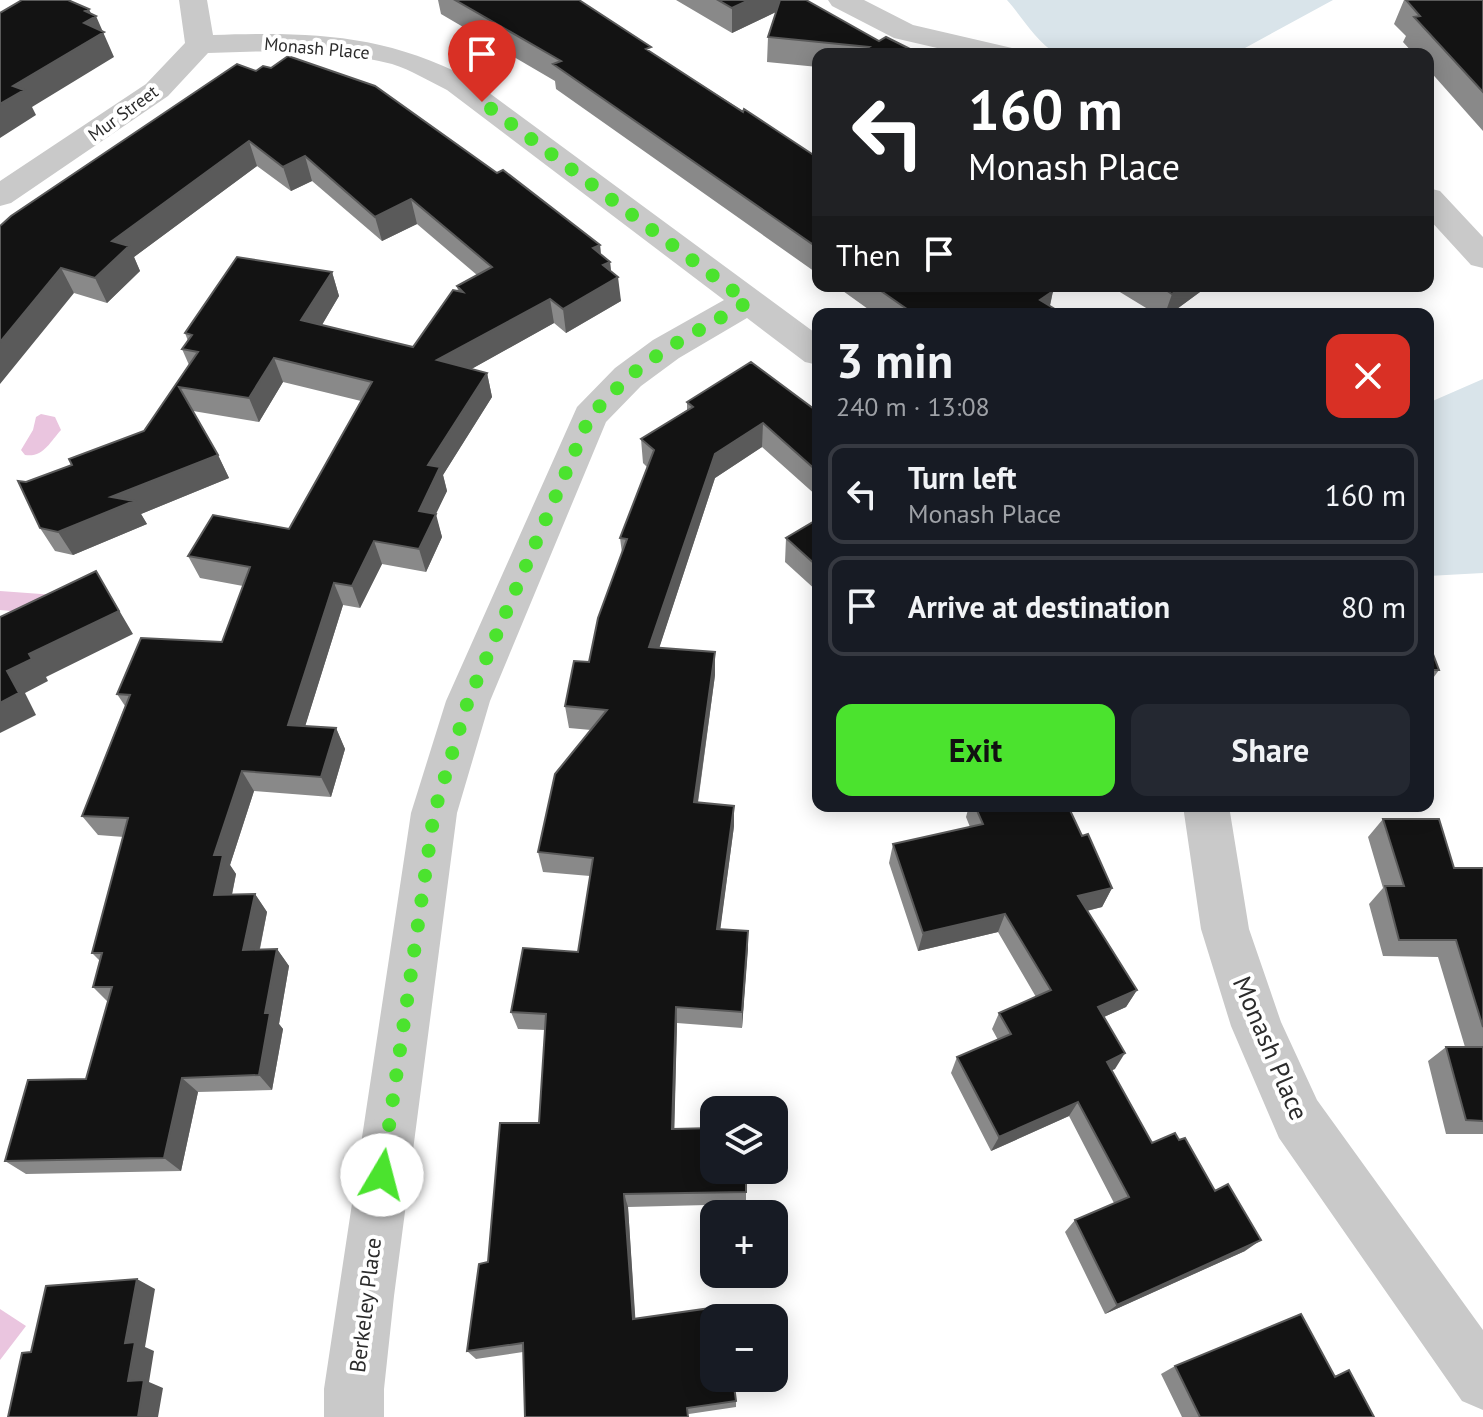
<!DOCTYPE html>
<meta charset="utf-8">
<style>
body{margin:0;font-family:"PT Sans",sans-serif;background:#242831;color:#f1f3f6;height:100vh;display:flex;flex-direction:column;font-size:30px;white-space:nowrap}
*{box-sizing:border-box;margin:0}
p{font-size:26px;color:#9ea1a6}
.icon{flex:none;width:44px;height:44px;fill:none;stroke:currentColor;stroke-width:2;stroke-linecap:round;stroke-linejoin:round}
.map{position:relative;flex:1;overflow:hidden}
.side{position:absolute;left:812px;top:308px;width:622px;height:504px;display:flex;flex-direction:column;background:#171b24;border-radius:16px;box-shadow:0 4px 20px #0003}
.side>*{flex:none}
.banner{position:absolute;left:812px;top:48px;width:622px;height:244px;border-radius:16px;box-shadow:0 4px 20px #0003;background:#202124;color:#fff;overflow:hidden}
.buttons{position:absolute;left:700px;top:1096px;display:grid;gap:16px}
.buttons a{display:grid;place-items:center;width:88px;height:88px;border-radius:16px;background:#171b24;box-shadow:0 4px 20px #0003;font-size:40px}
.pin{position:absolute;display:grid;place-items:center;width:68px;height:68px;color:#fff;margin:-82px -34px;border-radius:50% 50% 50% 0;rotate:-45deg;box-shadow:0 0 8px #0007}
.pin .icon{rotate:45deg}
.me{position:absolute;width:88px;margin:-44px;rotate:8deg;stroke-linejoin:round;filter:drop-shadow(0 0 6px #0008)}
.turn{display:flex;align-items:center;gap:28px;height:168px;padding:0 24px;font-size:36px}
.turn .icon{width:104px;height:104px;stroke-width:2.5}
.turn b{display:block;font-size:56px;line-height:68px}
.then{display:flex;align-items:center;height:76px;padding:0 24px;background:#0003;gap:16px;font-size:30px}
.round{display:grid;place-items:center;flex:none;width:84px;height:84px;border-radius:16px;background:#242831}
.headline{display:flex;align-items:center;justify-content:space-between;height:136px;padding:0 24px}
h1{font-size:48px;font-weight:700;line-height:60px}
.cta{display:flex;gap:16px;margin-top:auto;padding:16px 24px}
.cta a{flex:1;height:92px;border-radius:16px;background:#4be32e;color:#111;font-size:32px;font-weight:700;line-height:92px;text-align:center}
.cta a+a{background:#242831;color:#f1f3f6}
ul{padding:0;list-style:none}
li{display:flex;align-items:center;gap:24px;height:100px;margin:0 16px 12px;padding:0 8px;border:4px solid #363941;border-radius:16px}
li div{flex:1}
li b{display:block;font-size:30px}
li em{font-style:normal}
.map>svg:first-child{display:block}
.green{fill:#d9e4ea}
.water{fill:#eac5df}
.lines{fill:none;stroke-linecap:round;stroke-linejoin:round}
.minor{fill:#c9c9c9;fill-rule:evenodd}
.wall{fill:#898989}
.shaded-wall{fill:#5a5a5a}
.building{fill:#131313;stroke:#5a5a5a;stroke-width:2}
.route{stroke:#4be32e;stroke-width:14;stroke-dasharray:0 25.2}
.labels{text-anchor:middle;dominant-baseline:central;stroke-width:8;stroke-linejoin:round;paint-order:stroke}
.far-street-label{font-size:18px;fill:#2c2c2c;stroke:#fff}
.street-label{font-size:22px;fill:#2c2c2c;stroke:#fff}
.near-street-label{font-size:26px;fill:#2c2c2c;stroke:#fff}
</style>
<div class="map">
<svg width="1483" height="1417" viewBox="0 0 1483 1417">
<rect width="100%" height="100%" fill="#fff"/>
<path class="green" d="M1007 0H1333L1234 54H1057C1036 42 1023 18 1007 0Z
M1483 379V573L1428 576V403Z"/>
<path class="water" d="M41 414 55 417 61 430C50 442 43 458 25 455L21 450 33 430 36 417Z
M0 591 55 595 45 614 0 610Z
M0 1309 26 1326 0 1360Z"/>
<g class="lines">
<path class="minor" d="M179 0H207L213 35C309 32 381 33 469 78L818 335V365L805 362 747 318 679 358 641 386 606 422 490 701 457 813 394 1296 384 1389V1417H324V1389L411 813 446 701 577 407 615 368 653 340 724 300 447 90C429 81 411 70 392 64 333 48 268 51 208 53L168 96 11 203 0 206V181L146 84 185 43Z
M828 0H864L913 25 1012 48 1017 54H963L894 38 832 6Z
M1428 188 1440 191 1483 237V268L1471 265 1428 218Z
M1183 806H1229L1249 929 1281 1022 1317 1100 1483 1330V1410L1462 1401 1279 1138 1231 1026 1201 929Z"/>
</g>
<path class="wall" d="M438 0H579L651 53 818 158V274L556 89 555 81 441 14Z
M676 0H806L879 41 920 54H818V67L767 62 768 37 776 12 732 33Z
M1404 0H1483V131L1428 69V54H1414L1403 42 1406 36 1394 24Z
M237 64 497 173 600 245 601 254 610 262 611 271 621 301 566 333 554 323 471 369 487 373 492 397 443 475 447 491 435 514 442 537 426 572 382 564 360 608 343 605 305 726 336 728 345 749 331 797 254 791 230 865 236 874 232 895 255 894 267 912 260 949H277L289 966 279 1024 283 1029 272 1090 198 1092 181 1171 26 1174 5 1161 86 1079 108 1002 93 987 100 961 92 953 124 837 98 835 82 816 125 706 117 694 222 642 243 586 200 578 188 556 289 529 361 401 283 382 259 422 193 411 218 455 229 478 141 514 147 524 73 555 55 551 40 528 26 482 72 465 144 431 189 365 182 349 188 341 185 333 332 272 339 296 322 325 413 347 458 291 457 286 477 275 417 224 382 241 312 181 291 191 257 166 134 257 140 271 107 303 74 293 0 226Z
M836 286H1045L1053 291 1050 306 1063 314H875Z
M1110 286H1202L1200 292 1170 314H1156Z
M687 402 818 412V497L762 447 715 478 659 648 715 675 698 803 734 826 720 929 748 931 742 1028 677 1023 674 1129 746 1170V1204L628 1207 635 1319 736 1401V1407L689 1414 523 1352 476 1359 467 1351 488 1262 539 1123 545 1030 518 1029 511 1012 578 952 590 876 543 872 538 852 591 730 569 728 565 706 589 662 622 553 620 538 647 467 643 463 641 439 687 410Z
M818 519V592L785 562 786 538Z
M1428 641 1439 670 1428 685Z
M969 806H1068L1082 836 1112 888 1102 907 1087 911 1137 990 1126 1007 1104 1017 1115 1069 1111 1070 1152 1143 1245 1251 1105 1314 1065 1232 1075 1220 1114 1203 1069 1116 991 1151 951 1073 957 1057 998 1040 992 1029 999 1013 1036 997 998 932 918 951 889 863 893 844 970 827 966 817Z
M1383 819 1454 868H1483V1134H1446L1428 1061 1446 1047H1465L1438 957 1383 956 1369 904 1383 888 1368 837Z
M1175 1366 1335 1376 1349 1370 1374 1417H1182L1161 1374Z"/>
<path class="shaded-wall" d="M749 0H780V10L732 33V8Z
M89 9 93 18 96 16 114 57 32 107 36 115 0 138V104L13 86 84 23 85 11Z
M249 141 257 166 134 257 140 271 107 303 95 278 112 241Z
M305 156 312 181 291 191 283 167Z
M411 199 417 224 382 241 375 217Z
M600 245 602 269 593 248Z
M610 262 612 281 618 277 621 301 566 333 563 309 603 265Z
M61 268 74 293 0 384V342Z
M332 272 339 296 310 345 301 320Z
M1182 286H1202L1200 292 1170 314H1165L1172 294Z
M1053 291 1048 314 1040 300Z
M550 299 554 323 443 385 437 360Z
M274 358 283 382 259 422 249 398Z
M487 373 492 397 443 475 447 491 426 535 419 511 428 465Z
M763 423 762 447 715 478 652 670 649 647 715 454Z
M218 455 229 478 141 514 147 524 73 555 58 532 111 497Z
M436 514 442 537 426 572 419 549Z
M374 541 382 564 360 608 352 586Z
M96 571 133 634 46 677 48 681 25 693 36 715 0 733V703L7 671 29 654Z
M334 583 343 605 299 746 288 725Z
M715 652V675L695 822 694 802Z
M336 728 345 749 331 797 321 777Z
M242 771 254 791 230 865 236 874 228 913 214 895V855Z
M734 806V826L718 947 717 929Z
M1112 888 1102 907 1069 915 1078 896Z
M255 894 267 912 256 967 243 950Z
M1005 914 998 932 918 951 923 933Z
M748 931V949L742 1028V1012Z
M277 949 289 966 279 1024 283 1029 272 1090 259 1075 265 1013Z
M1137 990 1126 1007 1088 1024 1098 1007Z
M676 1007 677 1023 674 1143 672 1129Z
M1125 1053 1115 1069 1096 1077 1107 1062Z
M182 1078 198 1092 181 1171 164 1158Z
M1078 1102 1069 1116 991 1151 999 1137Z
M624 1194 628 1207 636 1328 633 1319Z
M1261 1240 1245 1251 1105 1314 1117 1305Z
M137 1279 155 1289 145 1347 154 1351 149 1382 163 1388 158 1417H138L128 1381 125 1343Z"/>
<path class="building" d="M22 0H68L89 9 85 11 96 16 84 23 104 32 13 86 24 90 0 104V13Z
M455 0H579L651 47 646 49 743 112 744 109 818 158V248L553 64 561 61Z
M718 0H749L732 8Z
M780 0H806L879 41 886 37 920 54H857L869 47 768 37Z
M1406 0H1483V92L1414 17 1420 16Z
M288 56 375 86 497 173 503 170 600 245 593 248 610 262 603 265 618 277 563 309 550 299 437 360 487 373 428 465 440 467 419 511 436 514 419 549 374 541 352 586 334 583 288 725 336 728 321 777 242 771 214 855H223L214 895 255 894 243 950 277 949 265 1013H270L259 1075 182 1078 164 1158 5 1161 28 1080 86 1079 112 987H93L102 953H92L128 818 82 816 130 695 117 694 141 638 222 642 250 567 188 556 213 515 289 529 372 382 274 358 249 398 179 387 218 455 111 497 134 501 58 532 40 528 18 481 26 482 72 465 69 459 144 431 198 352 182 349 192 335 185 333 237 257 332 272 301 320 413 347 453 290 463 292 457 286 492 267 411 199 375 217 305 156 283 167 249 141 112 241 129 246 95 278 61 268 0 342V226L11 216 237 64 256 71 263 66 271 68Z
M874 286H1045L1053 291 1040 300 1063 314H914Z
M1160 286H1182L1172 294Z
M751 362 818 412V472L763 423 715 454 649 647 715 652 694 802 734 806 717 929 748 931 742 1012 676 1007 672 1129 714 1128V1170H746V1192L624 1194 633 1319 725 1306 727 1318H714V1378H733L736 1401 687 1408 688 1417H525L523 1343 467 1351 479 1264 488 1262 500 1123H539L546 1014 511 1012 523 948 578 952 593 858 538 852 555 774 607 710 565 706 574 661 589 662 598 618 627 539 620 538 654 450 641 439 693 407 687 402Z
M818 519V567L786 538Z
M96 571 119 611 29 654 32 659 7 671 19 693 0 703V617Z
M1428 641 1439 670H1428Z
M975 806H1068L1082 836 1088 834 1112 888 1078 896 1137 990 1098 1007 1125 1053 1107 1062 1152 1143 1175 1133 1179 1140 1185 1138 1215 1191 1228 1184 1261 1240 1117 1305 1075 1220 1129 1197 1078 1102 999 1137 957 1057 1011 1034 999 1013 1051 990 1005 914 923 933 893 844 983 824Z
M1383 819H1439L1454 868H1483V1027L1456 940H1399L1385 886H1404Z
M1446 1047H1483V1121L1466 1120Z
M137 1279 125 1343 135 1342 128 1381 144 1380 138 1417H8L22 1353 31 1352 46 1286Z
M1301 1314 1335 1377 1349 1370 1374 1417H1200L1175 1366Z"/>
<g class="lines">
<path class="route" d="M382 1175 434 813 468 701 590 416 628 377 666 349 748 302 482 102"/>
</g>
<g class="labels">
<g class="far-street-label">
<text transform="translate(317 48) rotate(5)">Monash Place</text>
<text transform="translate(123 113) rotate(-36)">Mur Street</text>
</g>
<g class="street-label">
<text transform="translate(365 1305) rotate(-83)">Berkeley Place</text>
</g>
<g class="near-street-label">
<text transform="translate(1271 1048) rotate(67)">Monash Place</text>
</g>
</g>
</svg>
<div class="buttons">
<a><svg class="icon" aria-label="layers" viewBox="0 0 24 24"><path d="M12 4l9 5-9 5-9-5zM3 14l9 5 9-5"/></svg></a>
<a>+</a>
<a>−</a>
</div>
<div class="pin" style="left:482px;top:102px;background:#d93025"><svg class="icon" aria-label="arrive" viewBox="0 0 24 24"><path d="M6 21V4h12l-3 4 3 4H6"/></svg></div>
<svg class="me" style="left:382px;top:1175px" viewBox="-20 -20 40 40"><circle r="19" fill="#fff"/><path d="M0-13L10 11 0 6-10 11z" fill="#4be32e"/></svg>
<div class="banner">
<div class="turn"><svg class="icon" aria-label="left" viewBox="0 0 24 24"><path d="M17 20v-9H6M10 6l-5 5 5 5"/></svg><div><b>160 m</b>Monash Place</div></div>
<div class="then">Then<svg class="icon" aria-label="arrive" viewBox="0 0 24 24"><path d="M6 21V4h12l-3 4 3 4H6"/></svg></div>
</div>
<section class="side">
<div class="headline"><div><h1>3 min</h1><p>240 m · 13:08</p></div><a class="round" style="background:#d93025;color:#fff"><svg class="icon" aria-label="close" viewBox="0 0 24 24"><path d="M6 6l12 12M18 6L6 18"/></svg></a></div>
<ul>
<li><svg class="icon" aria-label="left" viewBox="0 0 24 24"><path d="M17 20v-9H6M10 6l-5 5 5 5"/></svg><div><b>Turn left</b><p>Monash Place</p></div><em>160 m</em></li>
<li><svg class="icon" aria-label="arrive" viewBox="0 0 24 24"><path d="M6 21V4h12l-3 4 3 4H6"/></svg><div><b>Arrive at destination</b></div><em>80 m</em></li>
</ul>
<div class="cta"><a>Exit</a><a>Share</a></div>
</section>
</div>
